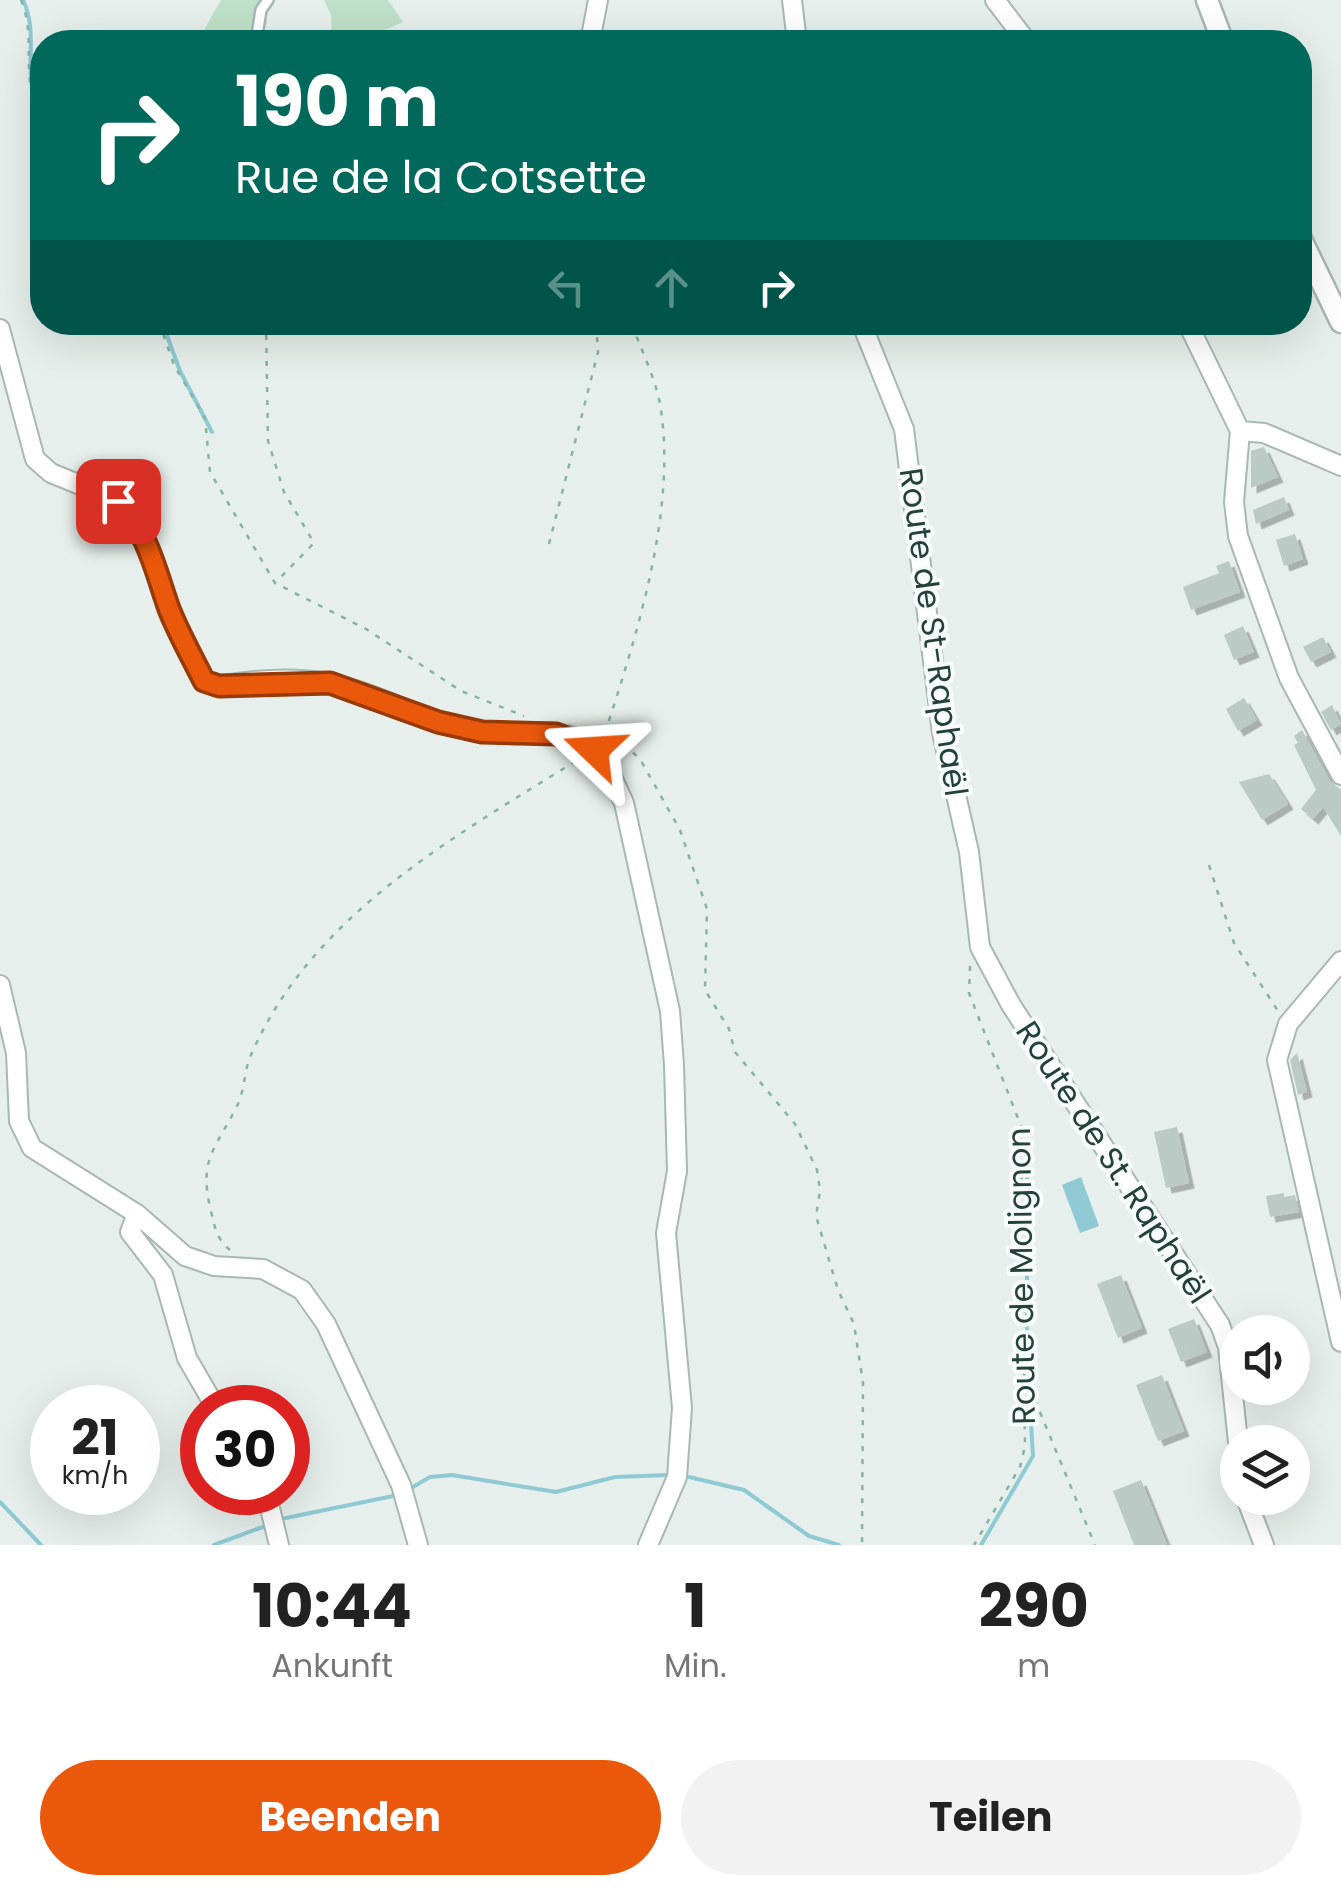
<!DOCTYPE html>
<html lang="de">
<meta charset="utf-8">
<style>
body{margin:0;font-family:Poppins,sans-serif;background:#f2f2f2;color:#222;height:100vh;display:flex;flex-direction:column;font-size:38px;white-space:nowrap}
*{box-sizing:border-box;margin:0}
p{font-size:32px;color:#767676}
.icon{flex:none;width:55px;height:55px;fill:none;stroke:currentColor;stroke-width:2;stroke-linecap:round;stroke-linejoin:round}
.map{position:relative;height:1545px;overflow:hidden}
.drawer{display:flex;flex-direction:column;background:#fff;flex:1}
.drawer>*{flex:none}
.hud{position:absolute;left:30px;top:30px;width:1282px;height:305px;border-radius:40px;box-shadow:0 10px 40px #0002;background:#00695c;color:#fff;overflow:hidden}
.controls{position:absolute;left:1220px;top:1315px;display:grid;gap:20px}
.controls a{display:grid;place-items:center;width:90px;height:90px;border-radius:50%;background:#fff;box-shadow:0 10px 40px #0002;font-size:50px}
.speed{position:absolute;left:30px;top:1385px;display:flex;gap:20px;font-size:50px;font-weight:700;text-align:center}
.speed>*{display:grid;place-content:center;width:130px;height:130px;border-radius:50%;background:#fff;box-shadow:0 10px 40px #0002;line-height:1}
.speed small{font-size:25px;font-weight:400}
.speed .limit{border:15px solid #d22;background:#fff;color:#111}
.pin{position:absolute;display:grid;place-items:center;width:85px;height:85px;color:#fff;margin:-42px;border-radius:20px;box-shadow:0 5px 15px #0006}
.me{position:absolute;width:110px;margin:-55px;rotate:290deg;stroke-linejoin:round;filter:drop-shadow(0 0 8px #0008)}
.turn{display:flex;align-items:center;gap:35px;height:210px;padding:0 40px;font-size:45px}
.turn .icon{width:130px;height:130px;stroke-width:2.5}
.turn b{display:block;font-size:70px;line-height:85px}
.lanes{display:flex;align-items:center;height:95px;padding:0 40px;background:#0003;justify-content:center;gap:50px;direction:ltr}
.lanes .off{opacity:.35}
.eta{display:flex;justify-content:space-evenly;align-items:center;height:170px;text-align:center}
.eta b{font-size:60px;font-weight:700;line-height:70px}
.action{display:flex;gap:20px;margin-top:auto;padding:20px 40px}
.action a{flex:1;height:115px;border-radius:60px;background:#ea580c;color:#fff;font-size:40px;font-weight:700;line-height:115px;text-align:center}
.action a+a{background:#f2f2f2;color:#222}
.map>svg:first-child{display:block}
.green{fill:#bfe0c8}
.water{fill:#8ec9d4}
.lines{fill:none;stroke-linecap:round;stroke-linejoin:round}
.stream{stroke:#8ec9d4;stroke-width:4}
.building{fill:#bbcac4;filter:url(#shadow)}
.service-casing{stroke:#a8b8b2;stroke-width:14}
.minor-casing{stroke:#a8b8b2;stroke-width:22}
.tertiary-casing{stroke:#a8b8b2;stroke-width:25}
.path{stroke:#86b3a5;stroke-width:2.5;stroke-dasharray:5 8;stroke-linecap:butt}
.service{stroke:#fff;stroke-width:9}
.minor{stroke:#fff;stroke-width:18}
.tertiary{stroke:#fff;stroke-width:20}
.route-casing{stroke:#983908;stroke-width:25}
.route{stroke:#ea580c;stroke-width:18}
.labels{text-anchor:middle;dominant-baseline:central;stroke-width:8;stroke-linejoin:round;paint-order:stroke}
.street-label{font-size:32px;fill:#24423a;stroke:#f7fbf9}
</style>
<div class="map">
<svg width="1341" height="1545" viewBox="0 0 1341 1545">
<defs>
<filter id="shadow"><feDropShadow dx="5.5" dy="5.5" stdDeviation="0" flood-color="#0004"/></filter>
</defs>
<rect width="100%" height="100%" fill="#e6efeb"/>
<path class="green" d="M221 0H261L253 42H205V28Z
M324 0H388L403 22 367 38 368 42H332L331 15Z"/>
<path class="water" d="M1081 1177 1099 1226 1080 1233 1062 1185Z"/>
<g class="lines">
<path class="stream" d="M23 0C41 37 19 78 42 113
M162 322 180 371 212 432
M1027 1365V1158
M689 1477 744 1490 809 1536 839 1545
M406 1491 430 1477 452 1475 556 1492 615 1477 670 1475
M0 1502 41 1545
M281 1519 398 1495
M214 1545 268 1525
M981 1545 1033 1456 1030 1407"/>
</g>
<path class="building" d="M1264 447 1278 477 1251 488V451Z
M1284 497 1289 510 1256 524 1253 510Z
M1295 534 1303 559 1284 566 1276 540Z
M1229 561 1240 592 1191 610 1183 587 1219 573 1216 566Z
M1243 626 1254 652 1234 660 1224 635Z
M1323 637 1331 652 1311 662 1303 647Z
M1244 698 1257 720 1238 731 1226 709Z
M1332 705 1341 724 1331 730 1321 712Z
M1302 730 1330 781 1341 790V836L1323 807 1313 819 1301 809 1316 790 1294 745 1298 743 1294 736Z
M1269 774 1288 804 1262 820 1239 782Z
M1297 1053 1307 1092 1298 1095 1290 1060Z
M1177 1127 1189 1183 1166 1188 1154 1132Z
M1284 1193V1197L1295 1195 1299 1212 1270 1217 1266 1196Z
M1121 1275 1142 1328 1118 1338 1097 1284Z
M1194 1319 1207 1352 1181 1362 1168 1329Z
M1162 1375 1184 1431 1158 1441 1136 1385Z
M1141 1480 1167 1545H1134L1113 1491Z"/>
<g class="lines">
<g class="service-casing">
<path id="service" d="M256 42 261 10 268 0"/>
</g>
<g class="minor-casing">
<path id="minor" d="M792 0 797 42
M995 0 1027 42
M590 42 598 0
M861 322 904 429 942 733 969 852 980 947 1011 1005 1220 1325 1228 1347 1238 1442
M1187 322 1240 431 1234 502 1238 536 1289 678 1341 775
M0 329 35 459 51 473 119 501 137 521 183 642 204 681 219 686C252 680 293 677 327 683 380 692 427 725 481 732 513 736 551 726 581 740 603 751 614 782 624 803L670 1011 674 1065 677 1171 666 1233 682 1408 677 1477 648 1545
M1240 431 1264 433 1341 466
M1341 961 1288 1024 1277 1060 1341 1342
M0 985 16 1053 19 1121 32 1148 137 1214 185 1256 214 1266 263 1269 302 1290 326 1324 401 1485 418 1545
M137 1214 130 1232 163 1275 187 1358 216 1408
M266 1492 279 1545
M1246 1498 1264 1545"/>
</g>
<g class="tertiary-casing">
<path id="tertiary" d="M1207 0 1223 42
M1300 237 1341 322"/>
</g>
<path class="path" d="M21 0C38 40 18 81 42 119
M159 322 174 365 205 418 210 472 275 583 366 629 461 691 524 716
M266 322 268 441 284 492 314 543 276 582
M549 544 598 352 596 322
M605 733C637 634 676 513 661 410 657 381 641 350 631 322
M600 734 617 738 640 759 680 830 707 909 705 990 729 1029 735 1052 795 1124 817 1170 820 1190 816 1216 838 1290 854 1324 863 1383 862 1545
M1209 865 1234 943 1278 1011
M970 966 969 993 1021 1126 1025 1446 1020 1467 974 1545
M230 1250C216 1238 215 1228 211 1211 198 1159 215 1150 237 1106 245 1090 244 1070 251 1055 312 914 456 836 579 759
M1025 1376 1095 1545"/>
<use href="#service" class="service"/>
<use href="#minor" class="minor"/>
<use href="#tertiary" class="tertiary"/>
</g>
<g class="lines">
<g class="route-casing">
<path id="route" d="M118 501C148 533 155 569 169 609 179 634 192 657 204 681L219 686 330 683 438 722 482 732 556 734 594 750"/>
</g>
<use href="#route" class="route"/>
</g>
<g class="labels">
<g class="street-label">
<text transform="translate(934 632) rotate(82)">Route de St-Raphaël</text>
<text transform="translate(1114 1162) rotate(57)">Route de St. Raphaël</text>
<text transform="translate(1021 1276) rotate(-91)">Route de Molignon</text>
</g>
</g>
</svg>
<div class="controls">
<a><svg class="icon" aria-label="sound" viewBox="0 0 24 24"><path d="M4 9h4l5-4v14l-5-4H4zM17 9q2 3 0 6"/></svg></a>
<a><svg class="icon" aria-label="layers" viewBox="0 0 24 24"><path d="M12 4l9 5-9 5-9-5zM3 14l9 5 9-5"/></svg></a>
</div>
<div class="speed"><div>21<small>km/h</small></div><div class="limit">30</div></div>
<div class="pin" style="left:118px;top:501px;background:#d93025"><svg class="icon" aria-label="arrive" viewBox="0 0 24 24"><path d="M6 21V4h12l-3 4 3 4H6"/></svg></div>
<svg class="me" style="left:594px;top:750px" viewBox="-20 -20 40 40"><path d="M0-17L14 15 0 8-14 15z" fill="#ea580c" stroke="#fff" stroke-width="4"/></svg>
<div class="hud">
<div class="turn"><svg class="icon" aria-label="right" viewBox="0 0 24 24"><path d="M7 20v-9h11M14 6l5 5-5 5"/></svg><div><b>190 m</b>Rue de la Cotsette</div></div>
<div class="lanes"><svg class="icon off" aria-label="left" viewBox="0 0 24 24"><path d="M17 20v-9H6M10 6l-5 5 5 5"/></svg><svg class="icon off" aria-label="ahead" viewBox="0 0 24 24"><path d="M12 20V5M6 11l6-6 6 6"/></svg><svg class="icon" aria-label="right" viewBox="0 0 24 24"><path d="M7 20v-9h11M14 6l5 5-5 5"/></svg></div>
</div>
</div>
<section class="drawer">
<div class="eta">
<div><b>10:44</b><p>Ankunft</p></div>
<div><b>1</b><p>Min.</p></div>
<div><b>290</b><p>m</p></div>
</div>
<div class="action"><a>Beenden</a><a>Teilen</a></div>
</section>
